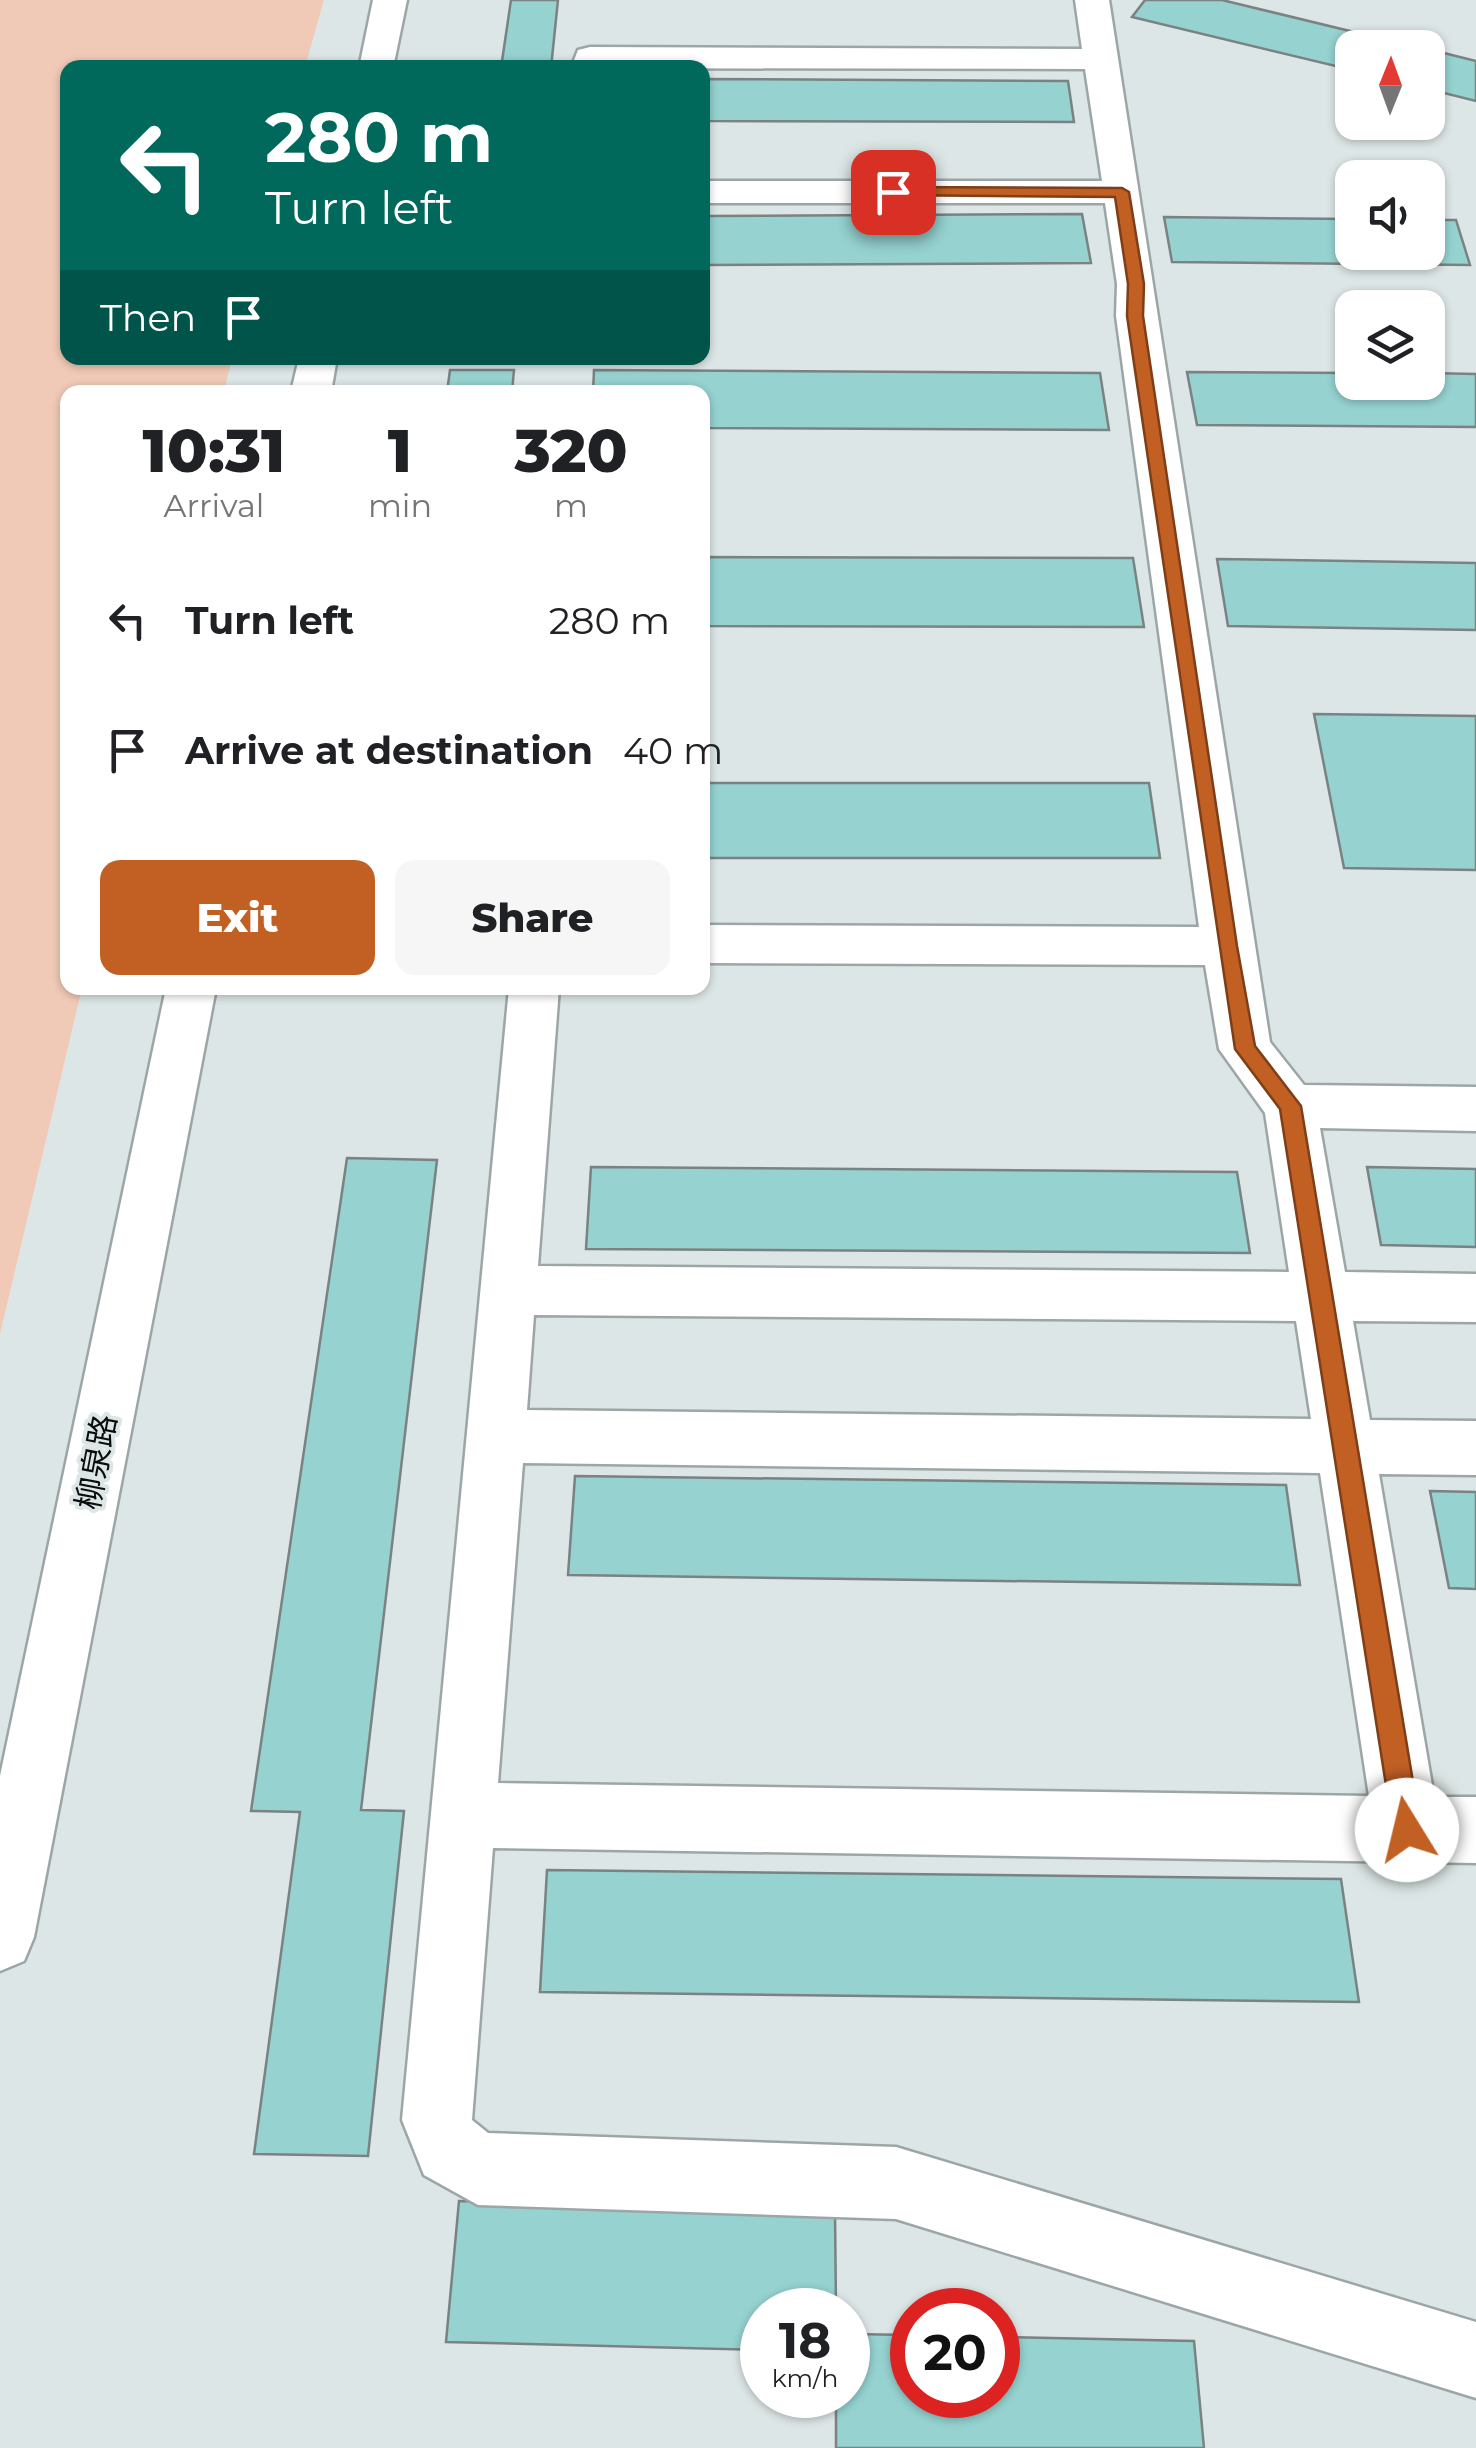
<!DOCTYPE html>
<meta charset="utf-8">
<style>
body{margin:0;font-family:Montserrat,"Noto Sans SC",sans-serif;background:#f6f6f6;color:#202124;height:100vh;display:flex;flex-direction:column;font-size:38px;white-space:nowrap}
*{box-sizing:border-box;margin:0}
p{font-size:32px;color:#757577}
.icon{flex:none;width:55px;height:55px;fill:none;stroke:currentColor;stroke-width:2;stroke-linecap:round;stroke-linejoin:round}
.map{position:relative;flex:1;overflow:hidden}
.details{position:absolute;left:60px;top:385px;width:650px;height:610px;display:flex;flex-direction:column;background:#fff;border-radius:20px;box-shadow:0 2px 8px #0004}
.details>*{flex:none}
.guide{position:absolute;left:60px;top:60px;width:650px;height:305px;border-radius:20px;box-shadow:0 2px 8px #0004;background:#00695c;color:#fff;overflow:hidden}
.needle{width:65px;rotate:1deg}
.fabs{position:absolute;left:1335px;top:30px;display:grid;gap:20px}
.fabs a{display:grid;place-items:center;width:110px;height:110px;border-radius:20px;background:#fff;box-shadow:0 2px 8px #0004;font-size:50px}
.speed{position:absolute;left:740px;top:2288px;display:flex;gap:20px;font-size:50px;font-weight:700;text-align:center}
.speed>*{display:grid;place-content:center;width:130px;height:130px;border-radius:50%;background:#fff;box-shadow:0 2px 8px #0004;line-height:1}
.speed small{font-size:25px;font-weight:400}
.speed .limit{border:15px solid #d22;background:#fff;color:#111}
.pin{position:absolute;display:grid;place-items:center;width:85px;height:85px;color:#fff;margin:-42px;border-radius:20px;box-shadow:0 5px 15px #0006}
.me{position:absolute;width:110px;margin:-55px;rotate:351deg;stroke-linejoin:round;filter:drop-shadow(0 0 8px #0008)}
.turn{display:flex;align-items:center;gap:35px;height:210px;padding:0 40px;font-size:45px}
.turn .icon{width:130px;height:130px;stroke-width:2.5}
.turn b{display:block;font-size:70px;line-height:85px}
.then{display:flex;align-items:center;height:95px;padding:0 40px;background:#0003;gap:20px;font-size:38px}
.eta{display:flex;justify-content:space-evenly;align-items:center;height:170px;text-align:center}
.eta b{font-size:60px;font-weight:800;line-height:70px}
.action{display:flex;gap:20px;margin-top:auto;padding:20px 40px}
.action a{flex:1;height:115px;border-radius:20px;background:#c26023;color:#fff;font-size:40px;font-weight:800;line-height:115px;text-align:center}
.action a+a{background:#f6f6f6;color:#202124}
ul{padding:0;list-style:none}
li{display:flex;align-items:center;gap:30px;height:130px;padding:0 40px}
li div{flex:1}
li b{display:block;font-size:38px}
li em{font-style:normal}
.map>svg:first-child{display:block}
.green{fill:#f1cab7}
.building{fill:#95d2d0;stroke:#7a8282;stroke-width:2.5}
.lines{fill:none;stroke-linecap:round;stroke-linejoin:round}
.minor-casing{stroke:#9da6a6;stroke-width:5}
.minor{fill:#fff;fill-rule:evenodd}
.route{fill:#c26023;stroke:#7e3e17;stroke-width:2.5}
.labels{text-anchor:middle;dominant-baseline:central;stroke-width:8;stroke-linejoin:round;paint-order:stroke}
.street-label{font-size:32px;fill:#0a0d0c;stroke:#dde6e6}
</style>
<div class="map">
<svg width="1476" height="2448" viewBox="0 0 1476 2448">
<rect width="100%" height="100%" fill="#dde6e6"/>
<path class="green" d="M0 0H324L305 67 68 68V358H232L224 392H68V988H82L0 1334Z"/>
<path class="building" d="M511 0H558L551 68H501Z
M1145 0H1222L1420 48H1352V70L1132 17Z
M1428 49 1476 61V101L1428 89Z
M702 79 1068 81 1074 122 702 121Z
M1082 214 1091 263 702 265V216Z
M1164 217 1352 219V252H1428V220H1456L1470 265 1172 262Z
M450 370H514L512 392H447Z
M594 370 1100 373 1109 430 702 428V392H593Z
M1187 372 1352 373V382H1428V373L1476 374V427L1197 425Z
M702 557 1133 558 1144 627 702 626Z
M1217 559 1476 563V630L1228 626Z
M1314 714 1476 716V870L1344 868Z
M702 783H1149L1160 858H702Z
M347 1158 437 1160 361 1810 404 1811 368 2156 254 2154 300 1812 251 1811Z
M591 1167 1237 1172 1250 1253 586 1249Z
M1367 1167 1476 1169V1247L1381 1245Z
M575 1476 1286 1485 1300 1585 568 1575Z
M1430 1491 1476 1492V1589L1449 1588Z
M547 1870 1341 1879 1359 2002 540 1992Z
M459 2201 835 2210 836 2310H762V2350L446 2342Z
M848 2334 912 2335V2395H998V2337L1194 2341 1204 2448H836V2395H848Z"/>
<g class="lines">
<g class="minor-casing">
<path id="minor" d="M373 0H407L393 68H359Z
M1075 0H1109L1270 1042 1304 1085 1476 1087V1131L1320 1128 1345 1272 1476 1274V1322L1353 1321 1370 1420 1476 1421V1475L1379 1474 1434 1797H1476V1863L493 1848 472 2120 488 2133 896 2147 1476 2322V2398L896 2219 478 2205 424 2175 402 2120 509 988H559L538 1266 1289 1272 1265 1113 1219 1049 1205 965 702 963V925L1199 927 1116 316 1117 284 1105 203H702V181H1102L1085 69 571 68 578 50 590 47 1082 49ZM534 1315 1296 1321 1311 1419 527 1410ZM523 1463 1320 1473 1369 1796 498 1783Z
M299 358H337L331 392H291Z
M166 988H216L34 1937 24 1961 0 1971V1776Z"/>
</g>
<use href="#minor" class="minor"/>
</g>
<path class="route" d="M893 187 1122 188 1129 192 1144 284 1143 316 1237 946 1255 1046 1301 1106 1421 1830 1417 1839 1407 1843 1397 1839 1393 1830 1280 1109 1235 1049 1127 316 1128 284 1115 197 888 195V189Z"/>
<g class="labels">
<g class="street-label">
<text transform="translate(96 1462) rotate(-79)">柳泉路</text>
</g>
</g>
</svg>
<div class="fabs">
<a><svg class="needle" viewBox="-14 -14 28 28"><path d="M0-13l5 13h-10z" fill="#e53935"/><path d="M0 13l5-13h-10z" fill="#757577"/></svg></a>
<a><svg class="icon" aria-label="sound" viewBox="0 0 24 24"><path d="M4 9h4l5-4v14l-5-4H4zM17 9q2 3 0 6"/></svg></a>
<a><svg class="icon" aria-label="layers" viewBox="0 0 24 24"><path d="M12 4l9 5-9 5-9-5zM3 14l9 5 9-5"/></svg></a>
</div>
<div class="speed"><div>18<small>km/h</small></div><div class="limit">20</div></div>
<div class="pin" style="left:893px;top:192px;background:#d93025"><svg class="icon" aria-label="arrive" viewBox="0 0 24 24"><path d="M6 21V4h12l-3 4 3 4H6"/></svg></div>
<svg class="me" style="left:1407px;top:1830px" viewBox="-20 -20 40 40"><circle r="19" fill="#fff"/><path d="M0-13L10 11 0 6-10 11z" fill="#c26023"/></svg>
<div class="guide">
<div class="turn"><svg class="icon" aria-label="left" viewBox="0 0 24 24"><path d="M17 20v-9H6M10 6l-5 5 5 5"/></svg><div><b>280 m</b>Turn left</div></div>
<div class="then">Then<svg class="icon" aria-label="arrive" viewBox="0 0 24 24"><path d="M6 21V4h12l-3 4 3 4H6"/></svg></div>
</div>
<section class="details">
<div class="eta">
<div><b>10:31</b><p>Arrival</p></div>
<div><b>1</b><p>min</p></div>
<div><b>320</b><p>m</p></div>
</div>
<ul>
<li><svg class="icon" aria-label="left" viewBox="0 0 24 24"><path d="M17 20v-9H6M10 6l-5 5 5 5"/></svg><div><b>Turn left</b></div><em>280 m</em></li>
<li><svg class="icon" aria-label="arrive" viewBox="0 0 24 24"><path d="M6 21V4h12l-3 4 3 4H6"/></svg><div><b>Arrive at destination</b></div><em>40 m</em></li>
</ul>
<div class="action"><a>Exit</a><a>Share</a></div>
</section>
</div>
